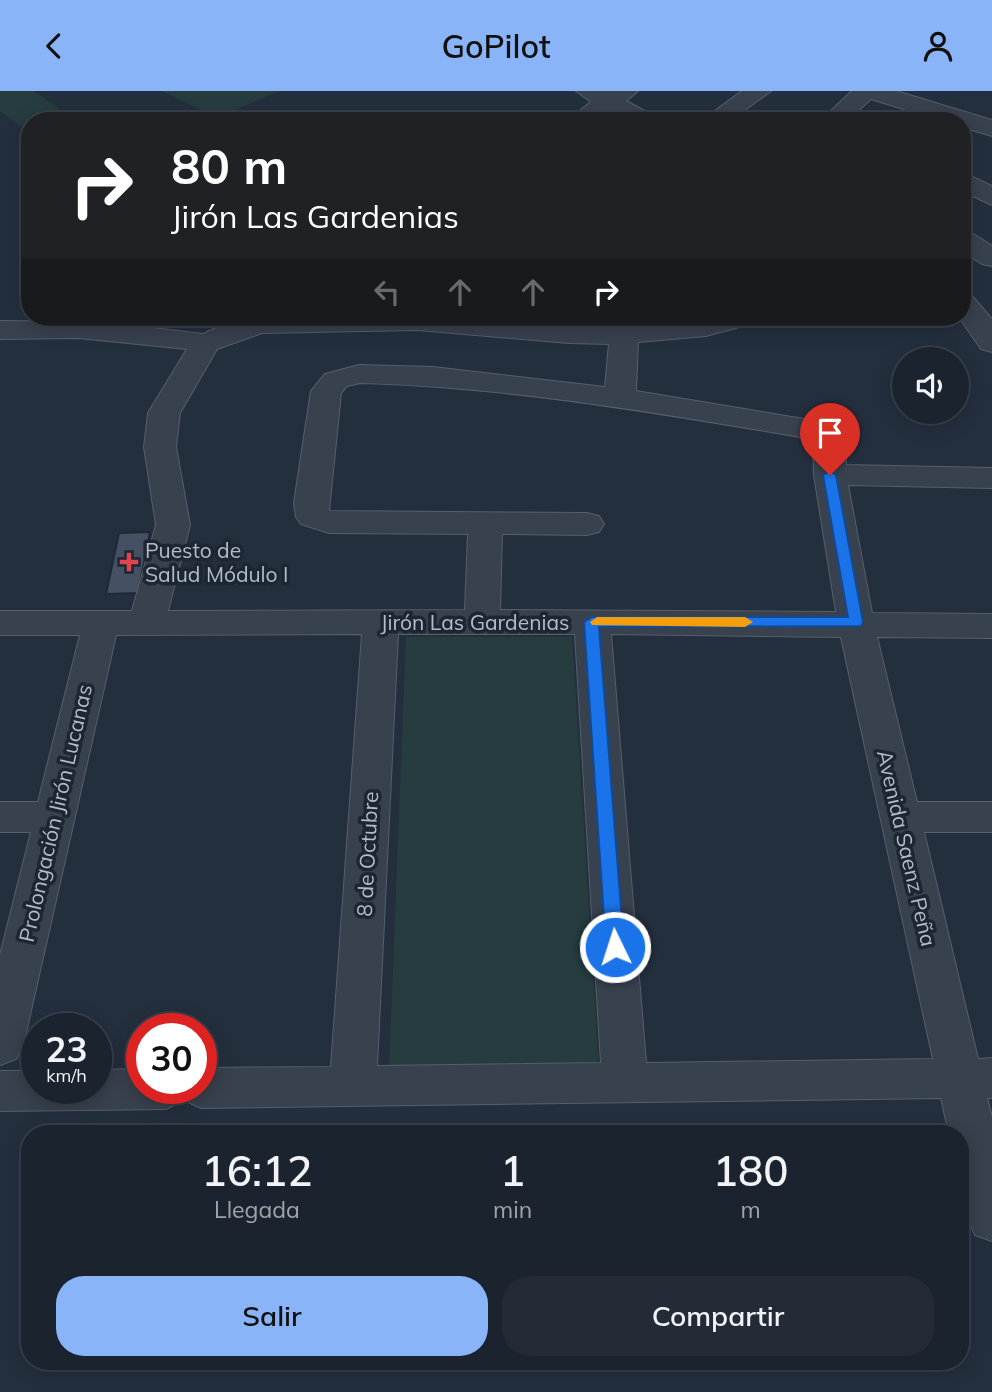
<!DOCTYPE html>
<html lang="es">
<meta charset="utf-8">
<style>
body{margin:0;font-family:Mulish,sans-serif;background:#242b36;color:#f1f3f6;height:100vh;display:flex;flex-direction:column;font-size:26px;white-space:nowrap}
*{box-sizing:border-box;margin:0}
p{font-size:23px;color:#a0a4aa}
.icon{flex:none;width:38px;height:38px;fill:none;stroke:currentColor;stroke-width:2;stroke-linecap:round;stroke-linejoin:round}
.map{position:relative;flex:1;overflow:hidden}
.sheet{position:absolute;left:21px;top:1034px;width:948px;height:245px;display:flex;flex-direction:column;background:#1b232e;border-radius:28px;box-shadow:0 4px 18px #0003,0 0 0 2px #39404a}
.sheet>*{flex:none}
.guide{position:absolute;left:21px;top:21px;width:950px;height:214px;border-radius:28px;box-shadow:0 4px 18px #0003,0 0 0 2px #39404a;background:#202124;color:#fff;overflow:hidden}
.tools{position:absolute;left:892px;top:256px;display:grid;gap:14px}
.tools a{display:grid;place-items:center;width:77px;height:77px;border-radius:50%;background:#1b232e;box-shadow:0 4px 18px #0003,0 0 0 2px #39404a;font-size:35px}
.speed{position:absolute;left:21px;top:922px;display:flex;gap:14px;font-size:35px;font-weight:700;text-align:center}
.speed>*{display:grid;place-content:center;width:91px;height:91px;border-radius:50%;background:#1b232e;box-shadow:0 4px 18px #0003,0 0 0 2px #39404a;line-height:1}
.speed small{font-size:18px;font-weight:400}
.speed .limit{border:10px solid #d22;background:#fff;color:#111}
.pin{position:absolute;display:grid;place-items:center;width:60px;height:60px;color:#fff;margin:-72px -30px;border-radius:50% 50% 50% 0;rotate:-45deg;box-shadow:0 0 7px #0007}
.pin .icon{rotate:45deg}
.me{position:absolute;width:77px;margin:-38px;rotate:356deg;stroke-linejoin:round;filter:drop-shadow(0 0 5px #0008)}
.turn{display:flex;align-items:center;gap:24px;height:147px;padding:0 35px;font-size:32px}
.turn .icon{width:91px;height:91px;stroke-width:2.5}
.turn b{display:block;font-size:49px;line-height:60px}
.lanes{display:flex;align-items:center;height:66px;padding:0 35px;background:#0003;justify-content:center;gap:35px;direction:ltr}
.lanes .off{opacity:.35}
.eta{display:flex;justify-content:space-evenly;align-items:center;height:119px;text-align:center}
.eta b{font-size:42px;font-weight:600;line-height:49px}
.primary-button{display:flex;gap:14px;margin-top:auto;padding:14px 35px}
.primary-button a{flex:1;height:80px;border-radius:28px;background:#8ab4f8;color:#111;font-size:28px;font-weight:600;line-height:80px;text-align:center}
.primary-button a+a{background:#242b36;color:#f1f3f6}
header{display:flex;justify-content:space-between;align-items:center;height:91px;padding:0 35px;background:#8ab4f8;color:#111;font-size:32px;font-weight:600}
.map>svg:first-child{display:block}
.green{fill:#263c3f}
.building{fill:#455162;stroke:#1f2835;stroke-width:2}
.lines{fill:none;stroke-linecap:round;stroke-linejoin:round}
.minor-casing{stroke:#565f6c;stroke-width:2}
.minor{fill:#38414e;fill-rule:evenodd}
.route{fill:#1a73e8;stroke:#114b97;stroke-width:2}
.slow{fill:#f59e0b}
.health-dot{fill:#e0444e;stroke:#1d2633;stroke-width:2.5}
.labels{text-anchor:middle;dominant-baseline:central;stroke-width:7;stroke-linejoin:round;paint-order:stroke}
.poi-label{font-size:21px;fill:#b4bcc9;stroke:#1d2633;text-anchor:start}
.street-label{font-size:21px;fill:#b4bcc9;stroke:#1d2633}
</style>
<header><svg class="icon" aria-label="back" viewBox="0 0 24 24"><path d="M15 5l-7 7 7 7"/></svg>GoPilot<svg class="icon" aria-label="person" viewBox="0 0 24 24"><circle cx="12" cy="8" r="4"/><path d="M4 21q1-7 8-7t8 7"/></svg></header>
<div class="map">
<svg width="992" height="1301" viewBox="0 0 992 1301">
<rect width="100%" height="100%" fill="#242f3e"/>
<path class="green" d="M0 0H34L64 21 38 30H30V33L21 36 0 20Z
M162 0H279L217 27Z
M406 546H572L599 978 389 979Z"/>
<path class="building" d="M150 441 138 502 106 503 119 442Z"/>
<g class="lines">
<g class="minor-casing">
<path id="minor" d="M576 0H638L626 10 654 25 657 30H626L609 21 596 30H566L591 11Z
M742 0H771L730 30H701Z
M852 0H896L992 29V45L962 36V30H942L871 8 847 30H820Z
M962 81 992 95V114L962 100Z
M962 140 972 142 992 155V175L982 173 962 160Z
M962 202 972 205 992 228V261L981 258 959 226H962Z
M255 226H470L569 234 624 235 711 226H758L754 232 706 245 638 251 636 300 840 334 845 341 846 374 992 377V397L848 394 872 522 992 523V547L877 546 917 711H992V741H924L978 968 992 967V1007H987L992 1026V1150L975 1144C960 1111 961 1079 961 1043H949L941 1007 201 1017 184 1009 166 1018 0 1020V980H37V998H96V979L142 978V998H201V977L331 976 362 543 116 544 23 955 16 968 0 974V864L31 741H0V711H38L80 544H0V520H132L156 434 144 356 148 322 187 258 78 247 0 248V230L103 231 203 243 223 234ZM417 239 569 252 609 253 605 296 433 276 359 274 325 283 311 300 294 412 296 426 301 433 329 442 468 443 465 519 168 520 190 434 176 356 180 322 217 258 262 242ZM360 292C512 296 663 323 813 348L814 384 836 521 500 519 502 443 587 444 599 441 604 433 599 425 587 422 329 420 341 302 347 295ZM398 543H575L601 972 377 975ZM611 543 841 546 933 968 646 972Z"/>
</g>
<use href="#minor" class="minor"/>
</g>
<path class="route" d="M830 380 836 384 863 531 861 535 599 536 624 856 621 861H609L606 856 584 531 592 526H848L823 384Z"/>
<path class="slow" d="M597 526H745L753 531 745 536 592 534 590 531Z"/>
<path class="health-dot" d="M125.5 460.5h7v7h7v7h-7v7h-7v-7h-7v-7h7z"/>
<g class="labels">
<g class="poi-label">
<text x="145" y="459">Puesto de<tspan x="145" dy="24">Salud Módulo I</tspan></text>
</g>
<g class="street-label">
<text x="475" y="531">Jirón Las Gardenias</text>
<text transform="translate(55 722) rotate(-77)">Prolongación Jirón Lucanas</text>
<text transform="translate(907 757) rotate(77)">Avenida Saenz Peña</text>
<text transform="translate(367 763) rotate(-87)">8 de Octubre</text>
</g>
</g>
</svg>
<div class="tools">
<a><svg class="icon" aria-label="sound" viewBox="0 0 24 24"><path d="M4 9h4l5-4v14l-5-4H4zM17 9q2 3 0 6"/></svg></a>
</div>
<div class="speed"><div>23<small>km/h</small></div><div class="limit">30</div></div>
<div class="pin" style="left:830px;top:384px;background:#d93025"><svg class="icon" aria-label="arrive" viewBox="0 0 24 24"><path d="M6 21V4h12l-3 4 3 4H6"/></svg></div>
<svg class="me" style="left:615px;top:856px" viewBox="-20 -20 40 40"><circle r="17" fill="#1a73e8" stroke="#fff" stroke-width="3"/><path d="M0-11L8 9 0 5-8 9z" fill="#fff"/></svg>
<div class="guide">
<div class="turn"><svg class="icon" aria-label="right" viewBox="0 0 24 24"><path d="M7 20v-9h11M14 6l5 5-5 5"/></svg><div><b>80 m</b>Jirón Las Gardenias</div></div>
<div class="lanes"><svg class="icon off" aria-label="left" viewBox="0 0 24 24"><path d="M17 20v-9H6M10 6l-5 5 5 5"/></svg><svg class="icon off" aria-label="ahead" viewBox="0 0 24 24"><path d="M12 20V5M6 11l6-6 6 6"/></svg><svg class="icon off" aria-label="ahead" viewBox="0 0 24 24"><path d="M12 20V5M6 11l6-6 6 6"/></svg><svg class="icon" aria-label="right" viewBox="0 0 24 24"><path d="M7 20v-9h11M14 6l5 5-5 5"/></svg></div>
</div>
<section class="sheet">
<div class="eta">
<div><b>16:12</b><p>Llegada</p></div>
<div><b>1</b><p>min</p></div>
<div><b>180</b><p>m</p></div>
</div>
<div class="primary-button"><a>Salir</a><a>Compartir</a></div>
</section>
</div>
